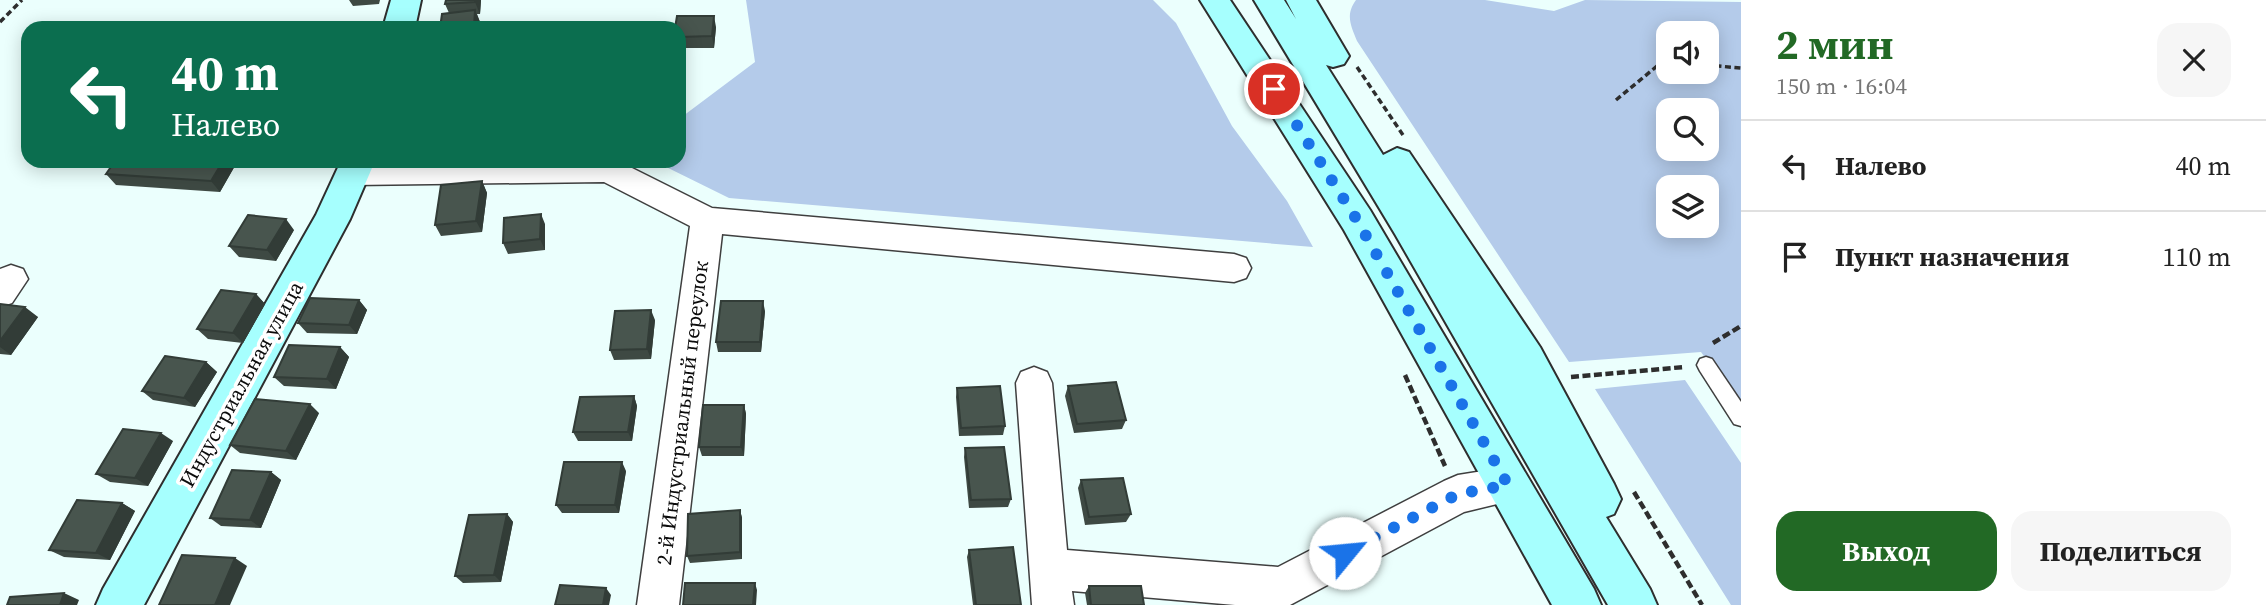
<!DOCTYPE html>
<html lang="ru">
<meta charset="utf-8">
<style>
body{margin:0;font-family:"Source Serif 4",serif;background:#f6f6f6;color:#222;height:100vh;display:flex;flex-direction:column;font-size:26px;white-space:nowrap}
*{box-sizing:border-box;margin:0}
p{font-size:23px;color:#767676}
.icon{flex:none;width:38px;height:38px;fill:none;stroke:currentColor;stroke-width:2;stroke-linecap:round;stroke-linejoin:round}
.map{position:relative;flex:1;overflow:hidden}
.side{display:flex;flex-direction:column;background:#fff;width:525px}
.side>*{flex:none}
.guide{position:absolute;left:21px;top:21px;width:665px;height:147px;border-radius:21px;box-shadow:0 4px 18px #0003;background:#0b6e4f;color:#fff;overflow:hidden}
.buttons{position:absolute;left:1656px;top:21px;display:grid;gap:14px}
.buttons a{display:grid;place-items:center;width:63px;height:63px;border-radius:14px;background:#fff;box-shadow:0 4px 18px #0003;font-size:35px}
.pin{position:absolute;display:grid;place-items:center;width:60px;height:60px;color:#fff;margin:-30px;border:4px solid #fff;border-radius:50%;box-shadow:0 2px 7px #0007}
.me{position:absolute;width:77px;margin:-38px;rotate:62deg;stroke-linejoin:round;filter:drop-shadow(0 0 5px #0008)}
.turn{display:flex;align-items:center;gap:24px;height:147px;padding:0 35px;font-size:32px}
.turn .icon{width:91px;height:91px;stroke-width:2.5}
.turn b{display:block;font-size:49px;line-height:60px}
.round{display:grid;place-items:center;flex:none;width:74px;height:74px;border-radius:21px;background:#f6f6f6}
.summary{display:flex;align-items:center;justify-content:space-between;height:119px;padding:0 35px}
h1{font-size:42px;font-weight:700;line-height:52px;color:#226925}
.primary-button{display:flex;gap:14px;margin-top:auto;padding:14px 35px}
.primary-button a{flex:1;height:80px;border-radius:21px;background:#226925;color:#fff;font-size:28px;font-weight:700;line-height:80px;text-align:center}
.primary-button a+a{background:#f6f6f6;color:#222}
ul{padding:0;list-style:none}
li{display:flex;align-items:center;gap:21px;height:91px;padding:0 35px;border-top:2px solid #e0e0e0}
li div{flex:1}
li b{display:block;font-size:26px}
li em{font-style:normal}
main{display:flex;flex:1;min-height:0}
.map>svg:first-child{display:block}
.green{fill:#b4cbea;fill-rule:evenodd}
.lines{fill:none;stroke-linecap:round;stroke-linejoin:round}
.lane-casing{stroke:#3f3f3f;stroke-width:3}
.street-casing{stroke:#3f3f3f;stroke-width:3}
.secondary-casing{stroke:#2e2e2e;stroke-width:4}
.path-far1{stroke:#2e2e2e;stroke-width:3.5;stroke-dasharray:6 3.5;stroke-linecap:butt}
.path{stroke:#2e2e2e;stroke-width:4.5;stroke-dasharray:8 3.5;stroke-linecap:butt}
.lane{fill:#fff;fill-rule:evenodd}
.street{fill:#fff;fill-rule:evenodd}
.secondary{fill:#a6fffe;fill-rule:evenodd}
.wall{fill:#3e4943}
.shaded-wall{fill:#323c37}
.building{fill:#48554e;stroke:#323c37;stroke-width:2}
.route{stroke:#1a73e8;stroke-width:12;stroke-dasharray:0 21.6}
.labels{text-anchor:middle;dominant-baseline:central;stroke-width:7;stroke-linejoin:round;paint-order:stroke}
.street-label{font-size:21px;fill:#0c0c0c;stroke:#fff}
</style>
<main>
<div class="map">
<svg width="1741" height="605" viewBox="0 0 1741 605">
<rect width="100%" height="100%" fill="#ebfffd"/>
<path class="green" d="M746 0H1153L1176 23 1232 126 1287 201 1313 247 729 198 654 161H679V119L755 62Z
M1356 0H1485L1554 11 1585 0 1741 2V409L1701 352 1569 362 1357 41C1351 26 1345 15 1356 0ZM1668 33H1706V72H1668ZM1668 110H1706V149H1668ZM1668 187H1706V226H1668Z
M1685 380 1741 463V605H1731L1595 389Z"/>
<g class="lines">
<g class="lane-casing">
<path id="lane" d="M1706 357 1712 359 1741 402V426L1734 424 1700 371 1697 365 1700 359Z"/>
</g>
<g class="street-casing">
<path id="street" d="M353 161H618L712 208 1234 254 1246 258 1251 268 1246 278 1234 282 722 234 679 605H637L690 226 604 182 353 185 342 181 337 173 342 165Z
M11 265 23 269 28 279 12 303 0 307V269Z
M1034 367 1047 372 1052 383 1067 550 1278 567 1444 481 1458 475 1508 467 1522 472 1528 485 1522 498 1464 512 1290 605H1235L1072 591 1074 605H1032L1016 383 1021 372Z"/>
</g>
<g class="secondary-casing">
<path id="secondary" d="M391 0H421L415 28H383Z
M1200 0H1230L1370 210 1594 589 1601 605H1552L1344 230Z
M1254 0H1284L1296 19 1286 0H1316L1349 56 1344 64 1333 67 1326 65 1383 155 1397 148 1409 152 1540 347 1614 484 1621 499 1614 514 1606 517 1650 589 1657 605H1608L1395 234Z
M341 161H375L350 219 144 605H96L103 589 316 215Z"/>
</g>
<path class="path-far1" d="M0 22 22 0
M1706 65 1741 68
M1357 67 1403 135
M1616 100 1668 57"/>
<path class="path" d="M1713 343 1741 326
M1405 375 1445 466
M1571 377 1684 367
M1634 492 1702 605"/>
<use href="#lane" class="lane"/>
<use href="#street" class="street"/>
<use href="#secondary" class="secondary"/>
</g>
<path class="wall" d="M349 0H380L379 4 353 6Z
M446 0H481L480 14H477L480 22V28H440L449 13 445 4Z
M716 27 714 48H679V28Z
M115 161H234L236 164 220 192 116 185 106 174Z
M482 181 487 193 482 232 441 236 435 225Z
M545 224V250L508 254 503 243Z
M294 230 276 261 239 257 229 246Z
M256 294 265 304 243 343 208 339 197 329Z
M359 300 367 310 357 334 307 333 298 323Z
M0 304 38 317 11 355 0 354Z
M765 311 761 352H718L716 342Z
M655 320 651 359 614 360 610 350Z
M340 347 349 357 336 389 284 386 274 377Z
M206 362 217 372 195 407 153 400 142 391Z
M1068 386 1126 420 1122 429 1074 433 1065 396Z
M957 388 1005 426 1003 435 959 436 956 397Z
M634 396 637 406 632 441H578L573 432Z
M744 405 746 414 744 456H702L699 447Z
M319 413 296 460 240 453 230 445Z
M173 441 148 486 110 482 96 474Z
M965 448 1011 499 1008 507 969 508 964 457Z
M626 471 619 513H562L556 505Z
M271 472 281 480 261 528 221 526 210 518Z
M1081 480 1131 514 1126 522 1085 525 1078 488Z
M122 503 135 511 110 560 64 557 49 550Z
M740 510 742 518V559L690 563 687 556Z
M507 514 513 522 501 582 463 583 455 576Z
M969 550 1021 605H973L967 557Z
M1089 586 1144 605H1087L1085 593Z"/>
<path class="shaded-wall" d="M475 0H481L480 14 475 2Z
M475 10 480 22V28H474Z
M714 16 716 27 714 48 712 36Z
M223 161H234L236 164 220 192 211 181Z
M482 181 487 193 482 232 476 221Z
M541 214 545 224V250L540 239Z
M286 219 294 230 276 261 267 250Z
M256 294 265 304 243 343 233 333Z
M359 300 367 310 357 334 349 325Z
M763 301 765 311 761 352 760 342Z
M25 307 38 317 11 355 0 347V341Z
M651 310 655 320 651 359 647 349Z
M340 347 349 357 336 389 327 379Z
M206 362 217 372 195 407 184 398Z
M634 396 637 406 632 441 628 432Z
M310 404 319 413 296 460 286 451Z
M744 405 746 414 744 456 741 447Z
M161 433 173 441 148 486 135 478Z
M622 462 626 471 619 513 615 505Z
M271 472 281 480 261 528 250 520Z
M122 503 135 511 110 560 96 553Z
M740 510 742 518V559L740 552Z
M507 514 513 522 501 582 494 575Z
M235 558 247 566 230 605H215Z
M755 583 757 590 756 605H753Z
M606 588 611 595 609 605H603Z
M64 593 79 600 77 605H60Z"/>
<path class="building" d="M446 0H475V2L445 4Z
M475 10 474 27 440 28 442 14Z
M677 16H714L712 36 679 37V28H675Z
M371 26 370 28H334Z
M115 161H223L211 181 106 174Z
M482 181 476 221 435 225 441 185Z
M541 214 540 239 503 243 504 218Z
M248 215 286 219 267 250 229 246Z
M221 290 256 294 233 333 197 329Z
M310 298 359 300 349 325 298 323Z
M721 301H763L760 342H716Z
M0 304 25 307 0 341Z
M651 310 647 349 610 350 615 311Z
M289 345 340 347 327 379 274 377Z
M165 356 206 362 184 398 142 391Z
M1116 382 1126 420 1077 424 1068 386Z
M1000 386 1005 426 961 428 957 388Z
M634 396 628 432H573L580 397Z
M255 399 310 404 286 451 230 445Z
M703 405H744L741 447H699Z
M123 429 161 433 135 478 96 474Z
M1004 447 1011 499 971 500 965 448Z
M564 462H622L615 505H556Z
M232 470 271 472 250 520 210 518Z
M1123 478 1131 514 1089 517 1081 480Z
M77 500 122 503 96 553 49 550Z
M740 510V552L687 556 688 514Z
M507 514 494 575 455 576 469 515Z
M1013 547 1021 605H976L969 550Z
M182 555 235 558 215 605H159Z
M685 583H755L753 605H683Z
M560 585 606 588 603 605H555Z
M1089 586H1141L1144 605H1091Z
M64 593 60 605H7L10 597Z"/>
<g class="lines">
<path class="route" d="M1274 89 1357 220 1508 485 1458 494 1345 553"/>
</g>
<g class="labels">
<g class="street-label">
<text transform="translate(241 384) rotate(-61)">Индустриальная улица</text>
<text transform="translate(682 413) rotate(-83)">2-й Индустриальный переулок</text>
</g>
</g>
</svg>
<div class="buttons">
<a><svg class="icon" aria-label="sound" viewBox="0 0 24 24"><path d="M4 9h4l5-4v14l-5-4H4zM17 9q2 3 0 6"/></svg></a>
<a><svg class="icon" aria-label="search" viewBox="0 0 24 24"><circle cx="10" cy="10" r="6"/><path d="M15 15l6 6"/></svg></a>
<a><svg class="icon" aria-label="layers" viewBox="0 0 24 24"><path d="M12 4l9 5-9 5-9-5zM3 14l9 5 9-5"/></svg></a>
</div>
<div class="pin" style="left:1274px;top:89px;background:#d93025"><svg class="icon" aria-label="arrive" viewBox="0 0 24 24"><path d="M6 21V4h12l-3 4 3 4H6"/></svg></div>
<svg class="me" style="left:1345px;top:553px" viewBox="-20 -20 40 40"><circle r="19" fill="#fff"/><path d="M0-13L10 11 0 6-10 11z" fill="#1a73e8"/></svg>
<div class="guide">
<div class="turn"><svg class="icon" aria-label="left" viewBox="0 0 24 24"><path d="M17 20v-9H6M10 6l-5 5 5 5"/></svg><div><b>40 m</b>Налево</div></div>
</div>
</div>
<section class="side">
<div class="summary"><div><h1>2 мин</h1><p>150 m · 16:04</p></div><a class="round"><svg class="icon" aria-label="close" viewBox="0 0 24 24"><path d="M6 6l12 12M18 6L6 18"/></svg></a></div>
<ul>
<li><svg class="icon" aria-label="left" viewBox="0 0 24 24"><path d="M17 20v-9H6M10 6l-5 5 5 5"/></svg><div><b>Налево</b></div><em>40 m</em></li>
<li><svg class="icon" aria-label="arrive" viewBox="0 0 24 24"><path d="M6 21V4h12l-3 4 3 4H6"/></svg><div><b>Пункт назначения</b></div><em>110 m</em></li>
</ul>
<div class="primary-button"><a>Выход</a><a>Поделиться</a></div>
</section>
</main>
